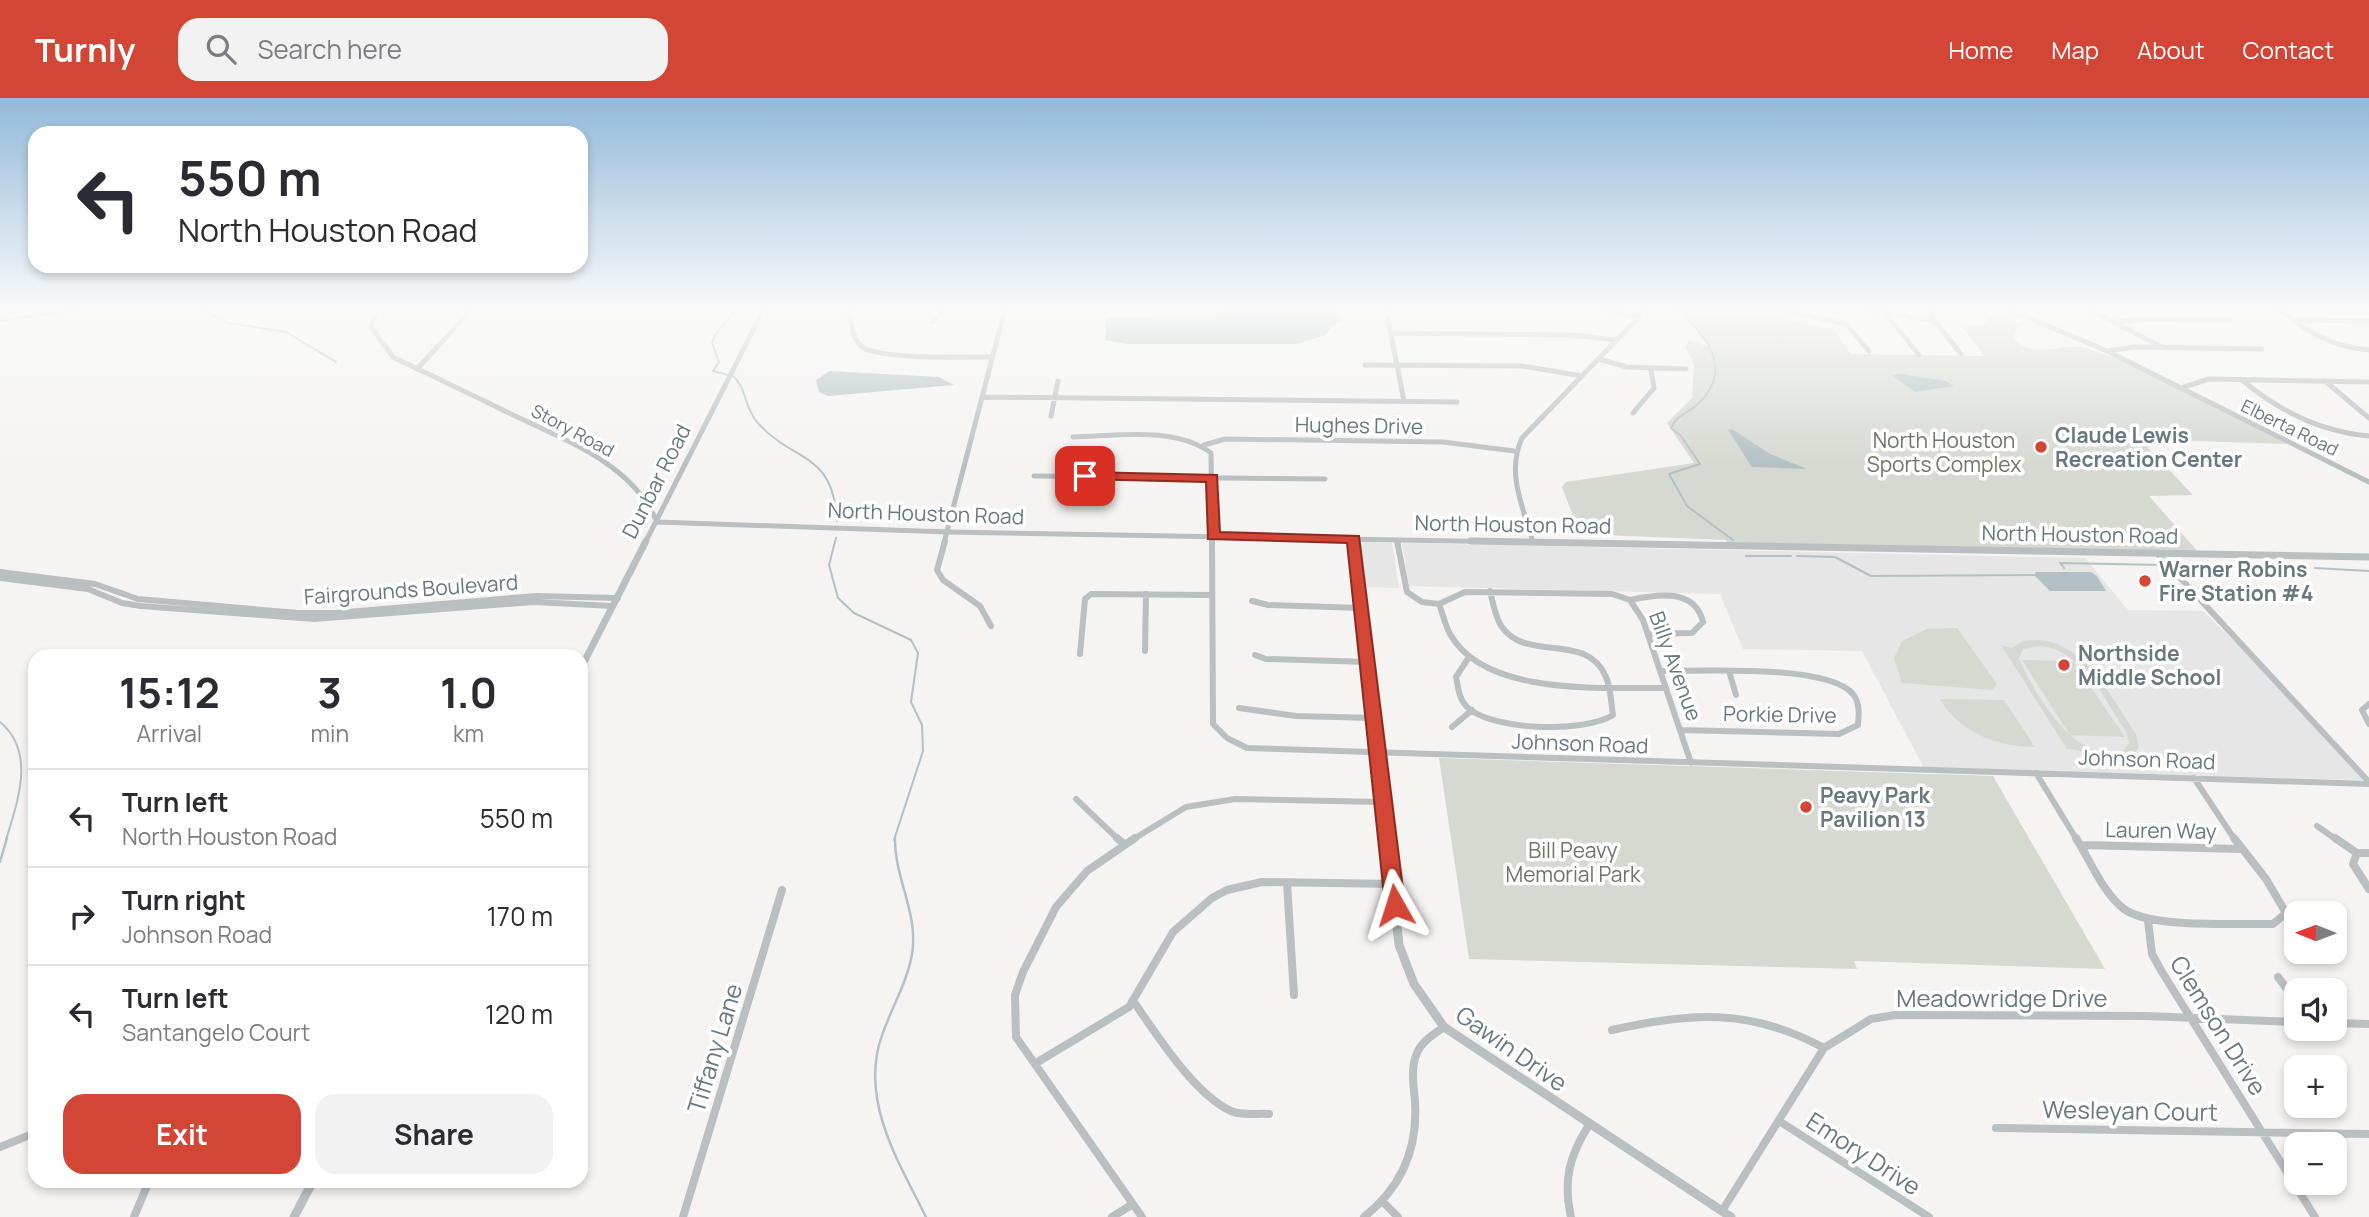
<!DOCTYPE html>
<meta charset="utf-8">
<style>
body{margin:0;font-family:Manrope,sans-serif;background:#f2f2f3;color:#2b2b33;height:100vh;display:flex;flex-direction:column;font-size:26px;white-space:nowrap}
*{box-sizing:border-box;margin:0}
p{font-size:23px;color:#7c7c81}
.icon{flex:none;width:38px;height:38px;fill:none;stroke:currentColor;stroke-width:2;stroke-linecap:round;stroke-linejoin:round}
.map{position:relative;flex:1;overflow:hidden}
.drawer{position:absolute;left:28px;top:551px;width:560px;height:539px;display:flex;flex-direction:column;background:#fff;border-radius:21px;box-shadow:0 4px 10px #0003}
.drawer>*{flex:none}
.guide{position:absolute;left:28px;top:28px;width:560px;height:147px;border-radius:21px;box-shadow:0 4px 10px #0003;background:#fff;color:#2b2b33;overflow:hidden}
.needle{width:46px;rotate:271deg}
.tools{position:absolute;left:2284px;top:803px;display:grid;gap:14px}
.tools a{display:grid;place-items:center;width:63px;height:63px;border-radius:14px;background:#fff;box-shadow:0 4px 10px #0003;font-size:35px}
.pin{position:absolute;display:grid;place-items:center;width:60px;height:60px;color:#fff;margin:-30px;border-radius:14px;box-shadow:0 4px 10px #0006}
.me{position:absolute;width:77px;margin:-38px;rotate:354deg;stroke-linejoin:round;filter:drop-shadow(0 0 5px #0008)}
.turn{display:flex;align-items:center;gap:24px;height:147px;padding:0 35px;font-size:32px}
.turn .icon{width:91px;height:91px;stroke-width:2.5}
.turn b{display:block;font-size:49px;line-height:60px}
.eta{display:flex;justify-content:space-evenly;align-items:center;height:119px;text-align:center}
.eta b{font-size:42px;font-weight:700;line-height:49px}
.button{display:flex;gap:14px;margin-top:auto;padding:14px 35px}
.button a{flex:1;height:80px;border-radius:21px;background:#d34534;color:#fff;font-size:28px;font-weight:700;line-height:80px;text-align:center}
.button a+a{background:#f2f2f3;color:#2b2b33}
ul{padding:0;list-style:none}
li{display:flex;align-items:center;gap:21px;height:98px;padding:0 35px;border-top:2px solid #e1e1e2}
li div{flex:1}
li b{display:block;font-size:26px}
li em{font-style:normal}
header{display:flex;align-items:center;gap:42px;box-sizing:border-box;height:98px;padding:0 35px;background:#d34534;color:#fff}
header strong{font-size:33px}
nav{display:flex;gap:38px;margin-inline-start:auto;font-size:24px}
.search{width:490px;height:63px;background:#f2f2f3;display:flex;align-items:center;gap:18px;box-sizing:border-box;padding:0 24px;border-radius:21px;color:#7c7c81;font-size:26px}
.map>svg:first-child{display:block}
.built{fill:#e5e6e5}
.green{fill:#d5d9d1;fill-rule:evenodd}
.water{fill:#b4c1c4}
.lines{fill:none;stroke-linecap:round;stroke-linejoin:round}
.stream-far1{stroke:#b4c1c4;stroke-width:2}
.stream{stroke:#b4c1c4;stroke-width:2.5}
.minor-far2{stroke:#babfc1;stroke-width:5}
.minor-far1{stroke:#babfc1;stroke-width:6}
.minor{stroke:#babfc1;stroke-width:8}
.tertiary-far2{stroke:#babfc1;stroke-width:5}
.tertiary-far1{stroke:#babfc1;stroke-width:7}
.tertiary{stroke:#babfc1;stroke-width:9}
.route{fill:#d34534;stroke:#892d22;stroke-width:2}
.poi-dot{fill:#d34534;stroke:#fff;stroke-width:2.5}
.labels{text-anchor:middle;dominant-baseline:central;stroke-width:7;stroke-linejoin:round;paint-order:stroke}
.far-street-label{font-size:18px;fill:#677880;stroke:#fff}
.street-label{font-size:21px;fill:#677880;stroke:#fff}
.poi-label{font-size:21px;font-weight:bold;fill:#677880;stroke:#fff;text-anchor:start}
.park-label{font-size:21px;fill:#6b7865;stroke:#fff}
.near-street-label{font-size:24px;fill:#677880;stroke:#fff}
</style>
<header>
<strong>Turnly</strong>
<div class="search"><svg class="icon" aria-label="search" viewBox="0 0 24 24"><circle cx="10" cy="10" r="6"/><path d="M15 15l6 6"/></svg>Search here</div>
<nav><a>Home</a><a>Map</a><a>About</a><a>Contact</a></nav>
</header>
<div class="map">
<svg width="2369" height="1119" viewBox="0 0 2369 1119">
<rect width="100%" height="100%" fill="#f5f4f2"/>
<path class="built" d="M1356 444 1392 445 1399 490 1362 489Z
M1402 445 2085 460 2128 512 2203 513 2266 574 2363 682 1924 670 1862 553 1743 551 1720 496 1409 488Z"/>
<path class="green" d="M1675 211H1784L1782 221 1833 231 1851 256 1985 258 1959 226 1983 228 1991 217H2003L2021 226 2012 238C2036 265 2054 245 2081 249 2095 252 2105 259 2119 260L2291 346 2162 342 2148 350 2193 397 2149 398 2199 455 1728 447 1726 442 1580 436 1562 389 1566 384 1694 365 1667 325 1692 300 1694 266 1685 249 1689 242 1709 249 1686 220Z
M1957 530 1997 586 1992 592 1902 585 1894 560 1902 543 1927 531Z
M2023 543C2081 534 2109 596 2136 636L2139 649 2135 655C2111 669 2088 652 2067 651L2001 547 2012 550ZM2042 548C2084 554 2105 602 2126 634L2129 645 2124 652C2077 670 2035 596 2019 561L2023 551Z
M2022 562 2073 563 2125 639 2070 637Z
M1940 601 2004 602 2035 649C1998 649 1958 634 1940 601Z
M1439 660 1993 678 2105 871 1854 863 1857 871 1469 861Z"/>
<path class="water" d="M1228 211H1336L1344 222 1331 229 1326 237 1296 246H1127L1105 242 1106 222 1110 220 1225 216Z
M830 273 939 279 954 287 828 298 819 294 816 282Z
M1901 276 1946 283 1954 288 1915 294 1892 277Z
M1732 331 1770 356 1807 371 1752 369 1728 332Z
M2036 474H2091L2097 478 2106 493H2050L2034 477Z"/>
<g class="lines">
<path class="stream-far1" d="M201 211 228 225 286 234 336 264
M1675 211C1706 235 1734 271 1699 305 1690 315 1677 316 1671 330L1681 338 1700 366 1669 376 1687 408 1733 442
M0 223 81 211
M728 277 713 273 719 264 712 245 717 234 737 211
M733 278C747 290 744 309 757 324 794 366 833 352 837 423
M836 440 829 467 838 500 854 515 911 542 918 555 911 604 922 627 923 653 894 742
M1746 458H1791
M1797 458 1835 459 1871 478 2034 477
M2172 467 2288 470
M2064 470 2060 465 2163 467
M2315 470 2369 473
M0 624C36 654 18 702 6 742"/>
<path class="stream" d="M895 740C894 779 919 816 912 856 907 887 887 917 879 947 863 1009 900 1066 926 1119
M0 764 7 740"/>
<path class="minor-far2" d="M849 211C850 222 852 240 861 248 877 262 968 259 993 259
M1386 211 1404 303
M1603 211 1639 219
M1867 211 1935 223
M1931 211 1935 223 1961 256
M2089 211 2162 249
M2279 211C2307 234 2332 249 2369 252
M1786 213 1846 226 1869 253
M1885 215 1919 257
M2292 222 2369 223
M933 224 943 211
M2120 224 2142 221 2229 222
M1391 235 1572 237 1616 242
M2107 253 2133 249 2262 251
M1599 261 1627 269 1686 271
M1365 267 1522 268 1582 278
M417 271 472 211
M2242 282C2279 313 2321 334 2369 338
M2325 283 2369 320
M2181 290 2209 281 2369 284
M982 299 1457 304
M1633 315 1654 290 1651 271
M1051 318 1058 283
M1073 339C1116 338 1175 328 1211 355L1212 445
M1204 347 1225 341 1443 344 1514 353
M1034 378 1325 381
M1397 442 1398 445
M1533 444C1523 409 1506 375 1522 340L1639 219 1643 211
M944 445 1005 211"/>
<path class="minor-far1" d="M945 443 937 472 943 482 980 508 991 528
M1212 443 1213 626 1227 640 1247 650 2369 686
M1397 443 1407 494 1422 504 1439 506 1465 494 1612 496 1630 502 1643 522 1691 665
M2157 455 2369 684
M0 474 95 486 138 501 298 515H335L536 498 618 500
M0 480 88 491 122 505 141 508 314 521 534 504 613 508
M1630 502C1657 496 1695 490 1703 524L1692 535 1648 536
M1252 503 1268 507 1361 510
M1439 506C1443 516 1445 527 1450 536 1485 599 1605 589 1666 590
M1145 553 1146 496
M1080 556 1085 501 1091 496 1211 497
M1255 557 1266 561 1368 564
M1469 559 1456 579C1458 589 1459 601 1467 609 1492 633 1585 635 1613 617 1611 605 1611 591 1606 579 1587 533 1527 565 1502 529 1495 519 1493 505 1490 493
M1661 573C1700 573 1828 566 1853 596 1860 605 1859 616 1858 627L1839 636 1680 632
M1729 573 1736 597
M2369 606 2362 612 2369 626
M1239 610 1296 618 1374 620
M1452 629 1472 612
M2036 675 2077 742
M2194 680 2235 742
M1076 701 1119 742
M2317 728 2337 742
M1132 742 1186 709 1235 701 1383 704"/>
<path class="minor" d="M1117 740 1124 746
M1135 740 1087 773 1056 809 1023 874 1015 897 1016 939 1142 1119
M2076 740C2090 762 2103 795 2124 811 2151 831 2237 825 2273 826L2286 815 2266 781 2234 740
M2335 740 2357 755
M2081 747 2241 751
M2369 755H2357L2353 766 2369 791
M1287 785 1294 897
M2148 823 2152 856 2162 874 2315 1119
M2278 879 2296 903
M1134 904C1156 936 1195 997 1231 1013 1242 1018 1257 1015 1269 1016
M2334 925 2369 926
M1612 932C1692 914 1750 910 1824 950
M1036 965 1129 909 1173 834 1212 800 1227 792 1262 784 1393 786
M1779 1023 1929 1119
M1996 1030 2369 1036
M0 1049 35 1035
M1384 1105 1398 1119
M1722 1113 1824 950 1871 921 1895 917 2146 918 2296 924
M134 1119 149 1083
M683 1119 782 792
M1112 1119 1133 1106
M1364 1119C1401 1090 1418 1051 1415 1004 1414 988 1410 971 1417 955 1422 943 1434 936 1444 929
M1571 1119C1563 1083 1569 1058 1589 1027"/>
<path class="tertiary-far2" d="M377 211 371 229 393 259C432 278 471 296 509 315 564 342 631 364 657 424L948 434 1571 445
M2008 211 2107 253 2369 384
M1354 441V445
M645 445 764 211"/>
<path class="tertiary-far1" d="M1354 443 1387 742
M1471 443 2369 459
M581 570 646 443"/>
<path class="tertiary" d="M1387 740 1399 847 1414 886 1444 929 1731 1119
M294 1119 313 1083"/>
</g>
<linearGradient id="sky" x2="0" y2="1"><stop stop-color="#93b9da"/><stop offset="0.57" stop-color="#fafaf9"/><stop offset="1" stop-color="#fafaf9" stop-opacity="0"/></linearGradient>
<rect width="2369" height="368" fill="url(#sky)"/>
<path class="route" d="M1085 374 1217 377 1220 434 1359 438 1405 807 1402 812H1388L1385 807 1347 445 1208 441 1206 384 1081 381V375Z"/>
<g class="poi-dot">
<circle cx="2041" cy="349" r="7"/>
<circle cx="2145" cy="483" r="7"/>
<circle cx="2064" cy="567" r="7"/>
<circle cx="1806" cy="709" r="7"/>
</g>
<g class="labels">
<g class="far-street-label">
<text transform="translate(2290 329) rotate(26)">Elberta Road</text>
<text transform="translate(573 332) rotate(28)">Story Road</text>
</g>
<g class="street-label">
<text transform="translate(1359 327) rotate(1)">Hughes Drive</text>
<text transform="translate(656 383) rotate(-63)">Dunbar Road</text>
<text transform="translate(926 415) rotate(2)">North Houston Road</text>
<text transform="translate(1513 426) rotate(1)">North Houston Road</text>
<text transform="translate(2080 436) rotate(1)">North Houston Road</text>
<text transform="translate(411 491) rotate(-4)">Fairgrounds Boulevard</text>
<text transform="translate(1676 568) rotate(70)">Billy Avenue</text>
<text transform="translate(1780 616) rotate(1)">Porkie Drive</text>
<text transform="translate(1580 645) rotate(2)">Johnson Road</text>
<text transform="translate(2147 661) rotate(2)">Johnson Road</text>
<text transform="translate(2161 732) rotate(1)">Lauren Way</text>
</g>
<g class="poi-label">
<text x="2055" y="337">Claude Lewis<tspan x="2055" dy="24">Recreation Center</tspan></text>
<text x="2159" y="471">Warner Robins<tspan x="2159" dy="24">Fire Station #4</tspan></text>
<text x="2078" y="555">Northside<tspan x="2078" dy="24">Middle School</tspan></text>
<text x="1820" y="697">Peavy Park<tspan x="1820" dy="24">Pavilion 13</tspan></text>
</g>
<g class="park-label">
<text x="1944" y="342">North Houston<tspan x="1944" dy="24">Sports Complex</tspan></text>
<text x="1573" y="752">Bill Peavy<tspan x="1573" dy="24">Memorial Park</tspan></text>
</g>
<g class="near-street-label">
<text x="2002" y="899">Meadowridge Drive</text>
<text transform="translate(2219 927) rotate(58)">Clemson Drive</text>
<text transform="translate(714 950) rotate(-73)">Tiffany Lane</text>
<text transform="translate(1512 950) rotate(35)">Gawin Drive</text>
<text transform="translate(2130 1012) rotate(1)">Wesleyan Court</text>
<text transform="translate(1864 1055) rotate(33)">Emory Drive</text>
</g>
</g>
</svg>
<div class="tools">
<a><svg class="needle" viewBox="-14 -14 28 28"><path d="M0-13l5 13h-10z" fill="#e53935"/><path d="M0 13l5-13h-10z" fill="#7c7c81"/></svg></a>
<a><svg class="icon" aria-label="sound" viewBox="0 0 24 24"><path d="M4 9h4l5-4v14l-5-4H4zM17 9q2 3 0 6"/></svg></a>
<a>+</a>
<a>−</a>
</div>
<div class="pin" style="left:1085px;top:378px;background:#d93025"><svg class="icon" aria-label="arrive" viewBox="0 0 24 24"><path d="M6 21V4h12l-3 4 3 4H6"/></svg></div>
<svg class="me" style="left:1395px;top:807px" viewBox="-20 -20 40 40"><path d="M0-17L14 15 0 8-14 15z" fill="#d34534" stroke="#fff" stroke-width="4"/></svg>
<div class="guide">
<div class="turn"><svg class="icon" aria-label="left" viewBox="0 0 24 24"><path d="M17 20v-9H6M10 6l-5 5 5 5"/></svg><div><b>550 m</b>North Houston Road</div></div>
</div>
<section class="drawer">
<div class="eta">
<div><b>15:12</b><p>Arrival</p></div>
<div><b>3</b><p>min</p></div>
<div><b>1.0</b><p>km</p></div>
</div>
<ul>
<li><svg class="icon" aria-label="left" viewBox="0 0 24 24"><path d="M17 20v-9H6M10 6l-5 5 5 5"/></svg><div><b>Turn left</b><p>North Houston Road</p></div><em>550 m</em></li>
<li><svg class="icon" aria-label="right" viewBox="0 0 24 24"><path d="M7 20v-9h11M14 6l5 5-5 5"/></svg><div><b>Turn right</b><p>Johnson Road</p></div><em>170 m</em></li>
<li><svg class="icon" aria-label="left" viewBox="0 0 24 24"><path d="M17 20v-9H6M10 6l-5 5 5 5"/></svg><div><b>Turn left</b><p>Santangelo Court</p></div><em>120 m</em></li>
</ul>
<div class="button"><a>Exit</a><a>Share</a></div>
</section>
</div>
